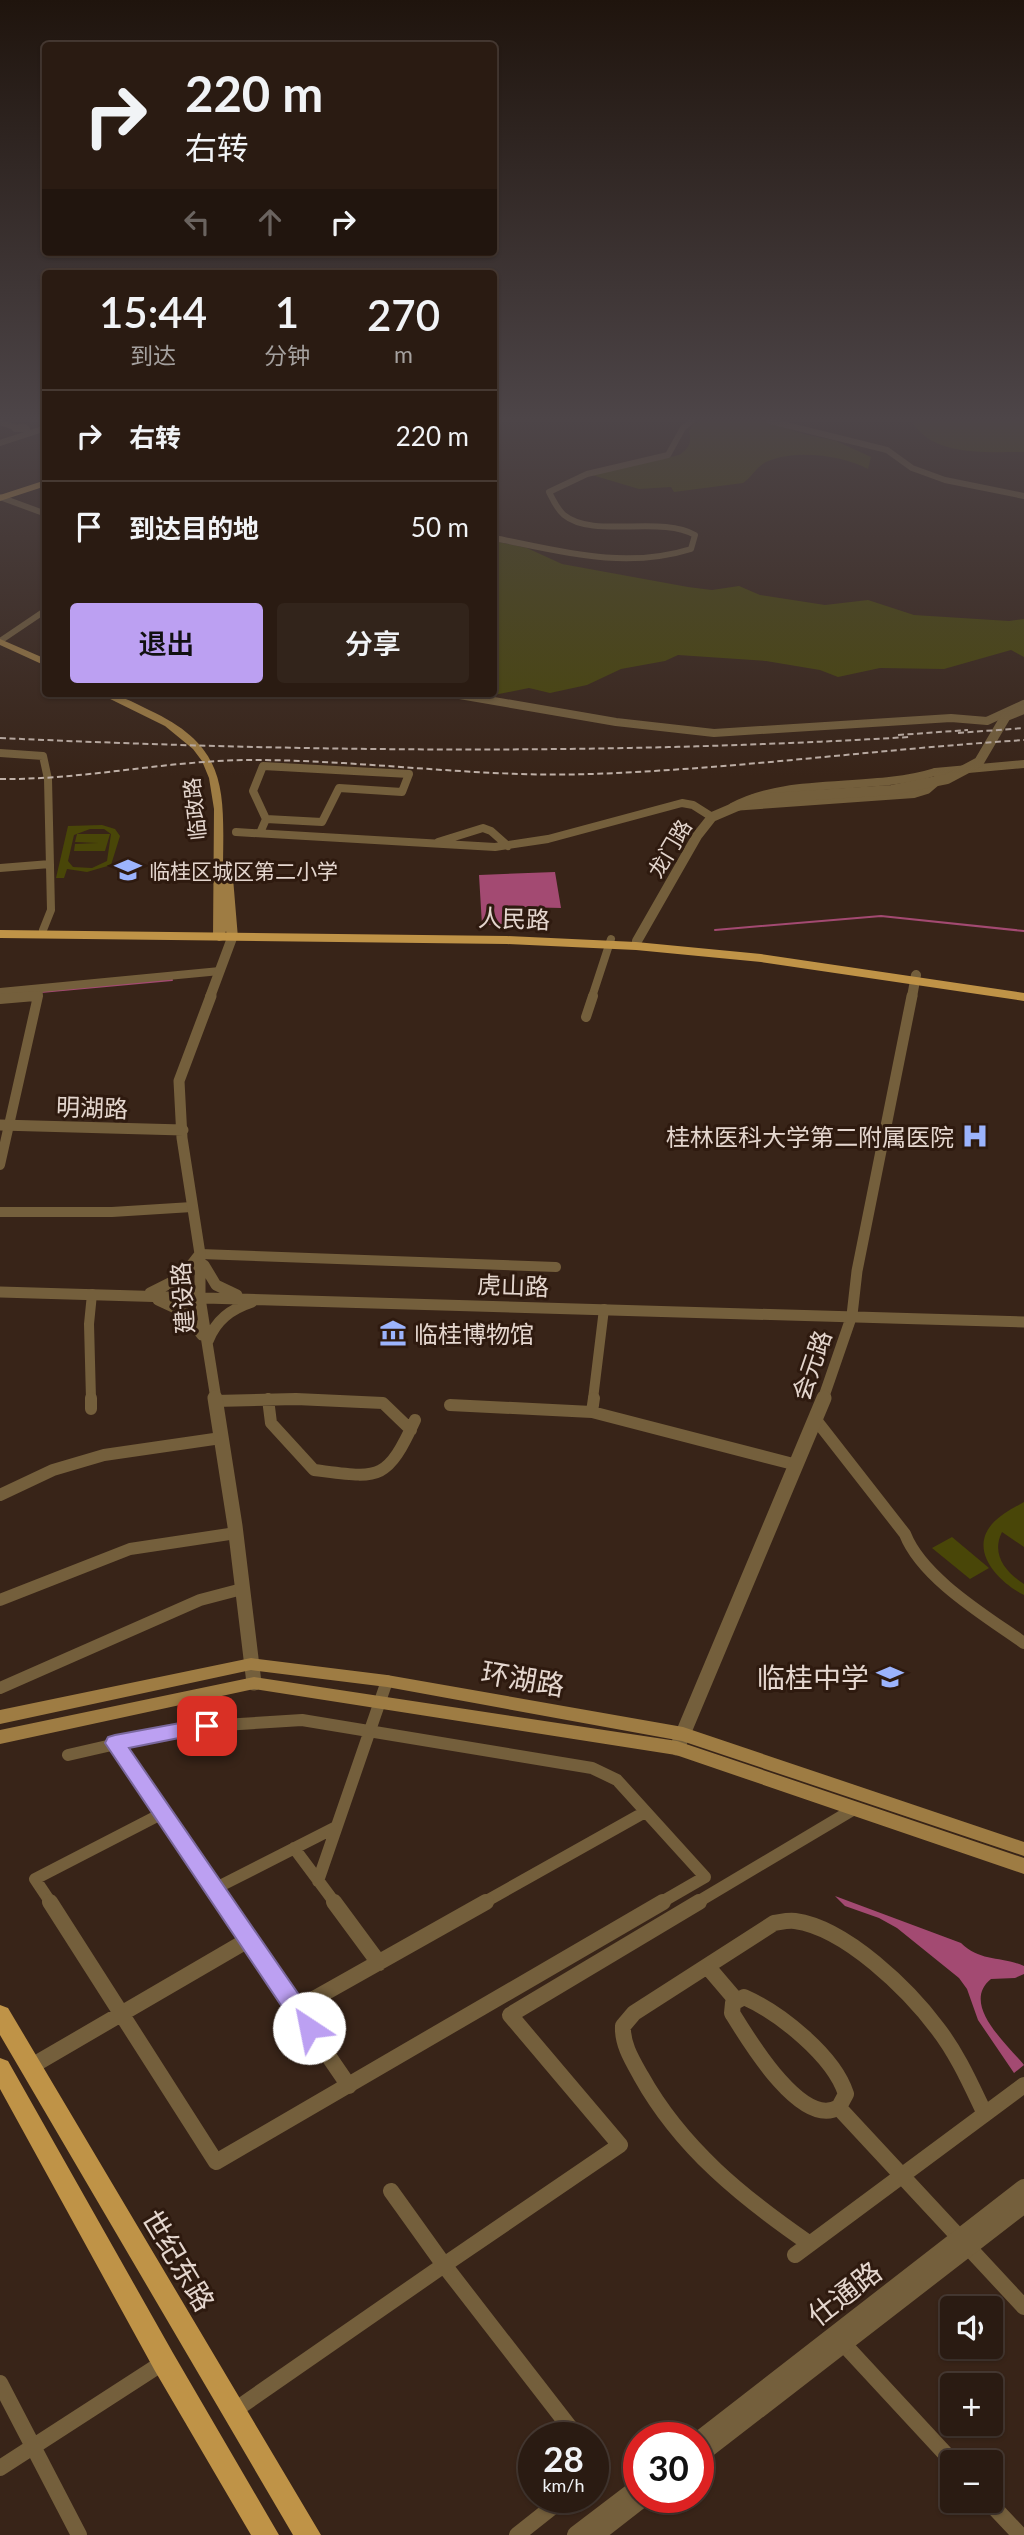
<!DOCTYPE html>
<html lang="zh">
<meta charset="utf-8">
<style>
body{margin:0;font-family:Lato,"Noto Sans SC",sans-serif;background:#32241b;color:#f1f3f6;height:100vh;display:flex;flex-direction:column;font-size:26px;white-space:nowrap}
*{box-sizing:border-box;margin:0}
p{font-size:23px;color:#a5a19f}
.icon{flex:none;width:38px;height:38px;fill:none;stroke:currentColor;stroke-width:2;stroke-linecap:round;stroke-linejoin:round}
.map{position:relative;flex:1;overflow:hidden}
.panel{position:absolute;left:42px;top:270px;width:455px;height:427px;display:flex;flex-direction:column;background:#2a1b12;border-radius:7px;box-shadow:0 2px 5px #0004,0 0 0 2px #463932}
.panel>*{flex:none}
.top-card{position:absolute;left:42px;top:42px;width:455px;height:214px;border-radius:7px;box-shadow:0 2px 5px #0004,0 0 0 2px #463932;background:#2a1b12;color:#f1f3f6;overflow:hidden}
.tools{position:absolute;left:940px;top:2296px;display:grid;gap:14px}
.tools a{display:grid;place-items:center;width:63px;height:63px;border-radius:7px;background:#2a1b12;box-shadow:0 2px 5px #0004,0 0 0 2px #463932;font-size:35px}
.speed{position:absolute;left:518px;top:2422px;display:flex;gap:14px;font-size:35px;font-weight:700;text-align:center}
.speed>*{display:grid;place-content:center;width:91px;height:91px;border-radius:50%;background:#2a1b12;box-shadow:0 2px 5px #0004,0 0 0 2px #463932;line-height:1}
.speed small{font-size:18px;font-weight:400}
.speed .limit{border:10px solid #d22;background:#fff;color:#111}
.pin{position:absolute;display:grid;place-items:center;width:60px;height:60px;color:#fff;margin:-30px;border-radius:14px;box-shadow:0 4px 10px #0006}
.me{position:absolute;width:77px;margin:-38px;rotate:326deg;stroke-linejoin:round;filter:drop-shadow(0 0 5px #0008)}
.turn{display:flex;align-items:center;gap:24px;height:147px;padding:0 28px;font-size:32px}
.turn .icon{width:91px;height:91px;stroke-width:2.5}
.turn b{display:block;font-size:49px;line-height:60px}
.lanes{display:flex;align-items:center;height:66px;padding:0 28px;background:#0003;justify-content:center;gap:35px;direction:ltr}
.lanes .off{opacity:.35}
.eta{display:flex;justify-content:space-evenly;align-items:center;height:119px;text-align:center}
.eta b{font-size:42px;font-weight:600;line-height:49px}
.primary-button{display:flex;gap:14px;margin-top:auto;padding:14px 28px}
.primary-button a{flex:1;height:80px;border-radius:7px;background:#bca0f2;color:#111;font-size:28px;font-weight:600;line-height:80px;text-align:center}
.primary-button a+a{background:#32241b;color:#f1f3f6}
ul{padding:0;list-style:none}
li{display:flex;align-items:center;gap:21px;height:91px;padding:0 28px;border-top:2px solid #463932}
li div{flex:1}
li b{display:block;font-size:26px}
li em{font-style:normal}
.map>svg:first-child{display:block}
.green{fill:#494608;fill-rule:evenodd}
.water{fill:#a34a72}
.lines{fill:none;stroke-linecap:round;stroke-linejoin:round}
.stream{stroke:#a34a72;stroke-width:2}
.minor-far4{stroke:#745f3c;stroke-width:6}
.minor-far3{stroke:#745f3c;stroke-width:8}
.minor-far2{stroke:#745f3c;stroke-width:10}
.minor-far1{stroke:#745f3c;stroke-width:12}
.minor{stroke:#745f3c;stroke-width:16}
.tertiary-far3{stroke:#745f3c;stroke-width:10}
.tertiary-far2{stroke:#745f3c;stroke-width:11}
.tertiary-far1{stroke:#745f3c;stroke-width:15}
.tertiary{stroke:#745f3c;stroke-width:18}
.secondary{fill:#9e7c43;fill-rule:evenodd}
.primary{fill:#bf9347;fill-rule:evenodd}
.rail{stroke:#bfb0a7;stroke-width:2;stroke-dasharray:6 3.5;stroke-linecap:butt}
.route{fill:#bca0f2;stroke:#7a689d;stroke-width:2}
.labels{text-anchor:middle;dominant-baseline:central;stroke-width:6;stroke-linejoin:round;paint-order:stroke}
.far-street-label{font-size:21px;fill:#e4d6ce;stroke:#2e1a0f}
.far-poi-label{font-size:21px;fill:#e4d6ce;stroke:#2e1a0f;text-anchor:start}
.street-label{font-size:24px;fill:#e4d6ce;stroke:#2e1a0f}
.poi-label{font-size:24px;fill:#e4d6ce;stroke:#2e1a0f;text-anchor:end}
.near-poi-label{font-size:28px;fill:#e4d6ce;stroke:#2e1a0f;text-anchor:end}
.near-street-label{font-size:28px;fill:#e4d6ce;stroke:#2e1a0f}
</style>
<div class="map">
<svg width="1024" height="2535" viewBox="0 0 1024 2535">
<rect width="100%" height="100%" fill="#382418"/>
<path class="green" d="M701 421H764L804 434 836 441 871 457 868 469C841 455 795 449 766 462 755 468 752 477 743 483L674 492 671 487 639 489 592 475 679 455C689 448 692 443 689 431L693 424Z
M912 421H1024V452C989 452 931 457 912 421Z
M494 541 527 548 562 564 688 587 712 590 739 586 760 595 825 605 868 600 914 615 1009 621 1024 619V657L1011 650 944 669 880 668 838 677 820 670 766 661 678 655 665 661 621 669 587 685 550 693 529 688 494 695 484 693H494Z
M102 825 115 829 120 836 111 865 87 872 67 869 64 878H56L68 826ZM90 829H104L111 834 107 861 92 868 73 867 68 861 74 835Z
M77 834H110L105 851H74L75 844 98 843 75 842Z
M1024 1502V1547L1002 1532C991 1554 1005 1572 1024 1584V1595C1000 1583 968 1552 992 1524 1000 1515 1013 1508 1024 1502Z
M952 1537 989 1568 970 1579 932 1548Z"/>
<path class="water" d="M555 872 561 908 523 907 510 912V924L482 925 479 875Z
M835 1896 961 1943C980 1962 1001 1956 1024 1966V1974L1015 1978 991 1979C960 2004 1007 2044 1024 2065L1014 2073 978 2020 967 1989 959 1978 897 1928 879 1918 845 1906Z"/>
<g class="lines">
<path class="stream" d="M715 930 881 916 1024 931
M41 992 172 980"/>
<path class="minor-far4" d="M770 421 887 450 912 468 945 480 1024 496
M0 422 17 428
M20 427H25L27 429H15Z
M0 443 46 428
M0 497 46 514
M494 538C560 551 624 570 691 549L695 535C661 515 593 539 564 515 557 509 553 500 549 492L587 474 668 455 683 428 692 421
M0 641 46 610"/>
<path class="minor-far3" d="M448 693 616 722 714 733 951 718 987 721 1024 704
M0 753 43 756 48 779 51 910 43 930
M263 766 409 774 402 792 339 788 322 822 266 819 253 791Z
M935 772 941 778 927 790 914 794 732 807C788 776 871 792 935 772Z
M935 772 1024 764
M236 832 495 847 548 839 682 803 693 805 712 817
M260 833 266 819
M438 842 483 828 491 831 508 846
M0 868 50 864
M0 992 220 971
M18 997 35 996
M38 997 39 991
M592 997 611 939"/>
<path class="minor-far2" d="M0 999 35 996
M586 1017 593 996
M0 1165 38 996
M0 1212H112L192 1207
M200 1254 556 1267
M91 1399 89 1324 92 1294
M282 1399H304
M593 1399 604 1309"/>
<path class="minor-far1" d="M91 1398V1409
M268 1399 271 1423 314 1470C379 1478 386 1483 415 1420
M215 1401 296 1399 383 1403 411 1430
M450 1405 592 1412 797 1465
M592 1412 594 1398
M816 1420 905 1534C922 1578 986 1616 1024 1643
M0 1495 53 1470 104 1455 221 1438
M0 1600 130 1549 236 1533
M0 1688 200 1600 242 1589
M116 1744 207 1726 302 1720 592 1768 617 1780 705 1877 660 1903
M68 1755 116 1744
M163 1813 225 1903
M294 1848 335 1903
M318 1881 387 1681
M216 1888 336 1827
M51 1903 35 1879 163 1813 116 1744
M483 1903 645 1812
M696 1903 854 1809"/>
<path class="minor" d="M50 1902 216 2162 663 1902
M223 1902 349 2086
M334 1902 379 1963
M707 1966 736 2000
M744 1997C780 2013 834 2056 846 2094L839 2107C802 2130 748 2039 732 2013L733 2003Z
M296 2009 486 1902
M30 2067 248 1940
M839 2108 1024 2307
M810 2244C743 2198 681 2148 641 2076 632 2060 622 2044 623 2026L634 2013 774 1923C781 1922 788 1920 795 1921 846 1928 909 1990 938 2029 958 2055 971 2085 985 2114
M795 2255 1024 2085
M840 2340 953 2462
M0 2383 79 2535
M235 2410 444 2265 391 2191
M578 2438 444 2265 620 2145 510 2015 699 1902
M0 2468 164 2362
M988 2501 1020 2535
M517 2535 565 2497"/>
<path class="tertiary-far3" d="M637 941 697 836 712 817 754 799 892 790 947 779 979 762 1006 716 1024 709
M210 997 232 938
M912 997 916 975"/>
<path class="tertiary-far2" d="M211 996 179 1081 182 1138 200 1254V1298L216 1399
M0 1125 183 1130
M204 1265 216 1285 237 1295
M0 1292 1024 1322
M150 1293 182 1277 200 1254
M158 1300 184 1312 202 1335
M208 1341C216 1320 231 1309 252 1302
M823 1399 852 1315 857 1271 912 996"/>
<path class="tertiary-far1" d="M215 1398 235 1526 254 1683
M677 1748 824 1398"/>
<path class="tertiary" d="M698 2441 1024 2188
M698 2456 1024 2204
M576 2535 639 2487
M595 2535 644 2497"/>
<path class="secondary" d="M0 639 46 659V666L0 645Z
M98 693C117 693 133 702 149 710 227 746 224 788 223 864H231L232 866 238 938 236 940H228L226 931 223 940 219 941 213 938 214 809 209 778 202 761 193 749 165 726Z
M251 1658 387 1675 683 1727 1024 1842V1856L682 1741 387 1687 251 1670 0 1724V1710Z
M254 1677 677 1741 1024 1858V1874L676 1755 254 1689 0 1744V1730Z"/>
<path class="primary" d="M46 480V486L0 501V495Z
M0 930 507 936 636 942 761 954 1024 993V1001L761 962 636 950 507 944 0 938Z
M0 2005 8 2008 321 2535H293L0 2035Z
M0 2058 8 2061 173 2353 279 2535H251L155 2371 0 2089Z"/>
<path class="rail" d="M958 733 1024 728
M898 735 968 730
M0 738C303 752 606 755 909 737
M0 779C85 780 168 760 253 760 366 760 478 778 591 774 736 769 880 749 1024 740"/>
</g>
<linearGradient id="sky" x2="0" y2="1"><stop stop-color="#1f140d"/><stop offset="0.54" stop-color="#4d4548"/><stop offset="1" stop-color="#4d4548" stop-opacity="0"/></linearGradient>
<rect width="1024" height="776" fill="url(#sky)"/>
<path class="route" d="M207 1718 214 1720 217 1726 214 1731 129 1748 317 2021 320 2028 317 2035 309 2038 301 2035 105 1743 108 1737 115 1735Z"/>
<defs>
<g id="school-bare" transform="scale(2.1)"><path d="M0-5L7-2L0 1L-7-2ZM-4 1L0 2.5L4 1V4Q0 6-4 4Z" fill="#9cb4fd" stroke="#2e1a0f" stroke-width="2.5" paint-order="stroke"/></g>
<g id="hospital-bare" transform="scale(2.1)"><path d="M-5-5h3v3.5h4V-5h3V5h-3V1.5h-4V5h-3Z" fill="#9cb4fd" stroke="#2e1a0f" stroke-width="2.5" paint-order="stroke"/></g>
<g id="museum-bare" transform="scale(2.1)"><path d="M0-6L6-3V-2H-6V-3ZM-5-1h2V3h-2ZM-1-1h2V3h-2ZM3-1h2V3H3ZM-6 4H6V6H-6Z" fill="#9cb4fd" stroke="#2e1a0f" stroke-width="2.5" paint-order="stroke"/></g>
</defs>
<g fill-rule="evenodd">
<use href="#school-bare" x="128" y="870"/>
<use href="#hospital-bare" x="975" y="1136"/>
<use href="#museum-bare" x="393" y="1333"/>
<use href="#school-bare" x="890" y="1677"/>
</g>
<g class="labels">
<g class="far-street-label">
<text transform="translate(194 809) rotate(-96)">临政路</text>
<text transform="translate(669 848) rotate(-59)">龙门路</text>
</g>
<g class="far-poi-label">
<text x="149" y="870">临桂区城区第二小学</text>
</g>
<g class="street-label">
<text transform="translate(514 918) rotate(2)">人民路</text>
<text transform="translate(92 1107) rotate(2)">明湖路</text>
<text transform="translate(513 1285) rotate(2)">虎山路</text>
<text transform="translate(182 1298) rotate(-94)">建设路</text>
<text transform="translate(811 1365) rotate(-71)">会元路</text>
</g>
<g class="poi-label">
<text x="954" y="1136">桂林医科大学第二附属医院</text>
<text x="414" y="1333" text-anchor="start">临桂博物馆</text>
</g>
<g class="near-poi-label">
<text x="869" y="1677">临桂中学</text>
</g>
<g class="near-street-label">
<text transform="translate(523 1678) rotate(10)">环湖路</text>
<text transform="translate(179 2260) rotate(59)">世纪东路</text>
<text transform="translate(844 2293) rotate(-38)">仕通路</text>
</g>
</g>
</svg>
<div class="tools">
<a><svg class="icon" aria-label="sound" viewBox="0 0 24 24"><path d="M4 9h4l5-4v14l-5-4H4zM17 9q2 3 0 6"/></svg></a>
<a>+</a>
<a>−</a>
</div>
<div class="speed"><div>28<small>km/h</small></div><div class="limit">30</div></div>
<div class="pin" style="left:207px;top:1726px;background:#d93025"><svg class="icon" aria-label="arrive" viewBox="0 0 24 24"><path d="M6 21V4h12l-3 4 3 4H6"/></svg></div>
<svg class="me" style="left:309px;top:2028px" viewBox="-20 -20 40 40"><circle r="19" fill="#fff"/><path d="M0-13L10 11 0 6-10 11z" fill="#bca0f2"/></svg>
<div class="top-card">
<div class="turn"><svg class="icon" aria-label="right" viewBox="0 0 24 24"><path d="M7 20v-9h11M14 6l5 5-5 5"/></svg><div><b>220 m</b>右转</div></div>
<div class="lanes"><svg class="icon off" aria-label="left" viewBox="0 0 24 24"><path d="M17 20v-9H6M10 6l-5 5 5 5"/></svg><svg class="icon off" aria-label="ahead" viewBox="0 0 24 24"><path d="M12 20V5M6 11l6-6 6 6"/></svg><svg class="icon" aria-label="right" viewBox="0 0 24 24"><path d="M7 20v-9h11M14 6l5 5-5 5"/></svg></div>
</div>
<section class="panel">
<div class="eta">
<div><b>15:44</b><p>到达</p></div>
<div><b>1</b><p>分钟</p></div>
<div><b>270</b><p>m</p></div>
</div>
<ul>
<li><svg class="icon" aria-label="right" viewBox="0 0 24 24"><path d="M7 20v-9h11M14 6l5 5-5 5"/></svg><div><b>右转</b></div><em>220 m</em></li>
<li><svg class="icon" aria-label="arrive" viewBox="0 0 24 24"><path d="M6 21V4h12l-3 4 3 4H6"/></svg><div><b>到达目的地</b></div><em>50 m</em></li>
</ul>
<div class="primary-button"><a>退出</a><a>分享</a></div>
</section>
</div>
